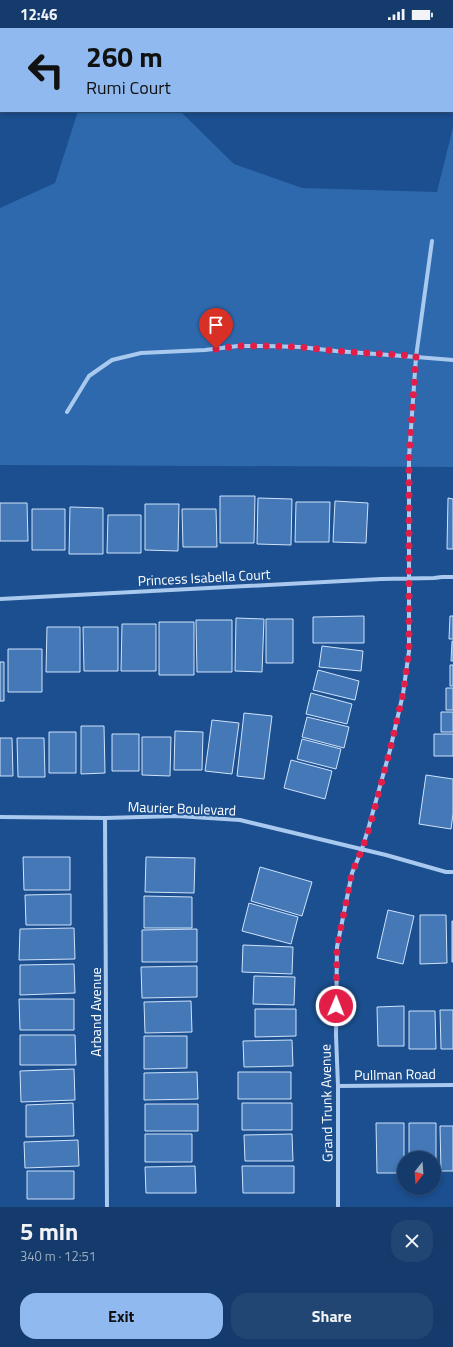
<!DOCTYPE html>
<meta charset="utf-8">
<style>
body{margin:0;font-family:"Titillium Web",sans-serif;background:#214673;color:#f1f3f6;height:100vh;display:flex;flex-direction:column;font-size:15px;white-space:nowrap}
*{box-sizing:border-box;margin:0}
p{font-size:13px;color:#9dadc1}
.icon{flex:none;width:22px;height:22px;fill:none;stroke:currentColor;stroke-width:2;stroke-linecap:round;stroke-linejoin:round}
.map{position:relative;height:1179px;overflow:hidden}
.drawer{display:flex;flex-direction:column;background:#143b6b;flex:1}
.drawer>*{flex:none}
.banner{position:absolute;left:0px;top:0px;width:453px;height:84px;box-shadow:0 2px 6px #0003,0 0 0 1px #33557e;background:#90b9f0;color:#111;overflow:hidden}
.needle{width:26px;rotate:197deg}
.buttons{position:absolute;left:397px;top:1123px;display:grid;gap:8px}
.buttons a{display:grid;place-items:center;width:44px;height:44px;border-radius:50%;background:#143b6b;box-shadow:0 2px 6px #0003,0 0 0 1px #33557e;font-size:20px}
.pin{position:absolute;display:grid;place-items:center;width:34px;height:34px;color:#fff;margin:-41px -17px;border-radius:50% 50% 50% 0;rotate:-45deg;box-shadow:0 0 4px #0007}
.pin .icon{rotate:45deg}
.me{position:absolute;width:44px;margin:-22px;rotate:1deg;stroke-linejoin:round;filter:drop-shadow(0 0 3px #0008)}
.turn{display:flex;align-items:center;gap:14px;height:84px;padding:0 20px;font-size:18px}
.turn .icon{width:52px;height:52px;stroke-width:2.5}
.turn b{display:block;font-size:28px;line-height:34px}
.round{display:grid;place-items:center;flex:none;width:42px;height:42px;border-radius:16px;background:#214673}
.headline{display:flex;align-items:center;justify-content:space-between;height:68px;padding:0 20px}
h1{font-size:24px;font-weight:700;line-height:30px}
.action{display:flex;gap:8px;margin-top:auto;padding:8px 20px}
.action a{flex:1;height:46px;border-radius:16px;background:#90b9f0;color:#111;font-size:16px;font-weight:700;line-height:46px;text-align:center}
.action a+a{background:#214673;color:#f1f3f6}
.status{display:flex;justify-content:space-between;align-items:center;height:28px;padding:0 20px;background:#143b6b;direction:ltr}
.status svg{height:11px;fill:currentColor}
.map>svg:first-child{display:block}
.green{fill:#2e69ad}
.building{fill:#4478b7;stroke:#cfe3fa}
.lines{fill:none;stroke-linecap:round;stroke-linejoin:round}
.street{stroke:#a9c9ee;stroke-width:4}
.route{stroke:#e11d48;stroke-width:7;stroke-dasharray:0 12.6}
.labels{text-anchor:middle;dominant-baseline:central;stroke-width:4;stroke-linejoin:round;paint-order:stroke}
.street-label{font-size:14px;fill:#fff;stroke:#1b4f8f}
</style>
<div class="status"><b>12:46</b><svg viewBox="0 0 49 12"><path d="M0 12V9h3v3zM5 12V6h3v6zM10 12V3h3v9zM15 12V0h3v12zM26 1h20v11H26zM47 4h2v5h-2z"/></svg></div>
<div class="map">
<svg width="453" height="1179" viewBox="0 0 453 1179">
<rect width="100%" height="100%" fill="#1b4f8f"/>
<path class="green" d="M78 83H180L234 136 302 160 437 164 453 99V439L0 437V180L55 155Z"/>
<path class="building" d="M220 468H255L254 515H220Z
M258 470 292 471 291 517 257 516Z
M448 470 453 471V521H447Z
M335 473 368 475 366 515 333 514Z
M296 474H330L329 514H295Z
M0 475H27L28 513H0Z
M145 476H179L178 523 145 522Z
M70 479 103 480V526H69Z
M32 481H65V522H32Z
M182 481H216L217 519H183Z
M108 487H141V525H107Z
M364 588V615H313V589Z
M450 588H453V611H449Z
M236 590 264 591 262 644 235 643Z
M266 591H293V635H266Z
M196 592H232V644H197Z
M159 594H194V647H159Z
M122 596H156V643H121Z
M47 599H80V644H46Z
M83 599H118V643H84Z
M452 613H453V633H451Z
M322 618 363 623 361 643 319 639Z
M8 621H42V664H8Z
M0 634H4V673H0Z
M450 637H453V658H450Z
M318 642 359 653 355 672 313 662Z
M446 660H453V682H446Z
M311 665 352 676 347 696 306 686Z
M441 684H453V704H441Z
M244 685 272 688 264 751 237 748Z
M307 689 349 699 344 720 302 709Z
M212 692 239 695 232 746 205 743Z
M81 698H104L105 745 81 746Z
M175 703 203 704 202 742H174Z
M49 704H76V745H49Z
M112 706H139V743H112Z
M434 706H453V728H434Z
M142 709H171L170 748 142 747Z
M0 710H12L13 748H0Z
M17 710H44L45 749H18Z
M302 711 341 721 336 741 297 731Z
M291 732 332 743 325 771 284 760Z
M426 747 453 751V786L451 801 419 796Z
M23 829H70V862H24Z
M146 829 195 830 194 865 145 864Z
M260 839 312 854 302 888 251 873Z
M71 866V897H26L25 867Z
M144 868 192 869V900H144Z
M249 875 298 889 291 916 242 903Z
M388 882 414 888 403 936 377 930Z
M420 887H446L447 935 420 936Z
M452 893H453V934H452Z
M74 900 75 931 19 932 20 901Z
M197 901V934H142V902Z
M243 917 293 919 292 946 242 944Z
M74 936 75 965 20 967V937Z
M197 938V969L142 970 141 939Z
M254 948 295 949 294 977 253 976Z
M19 971H74V1002H20Z
M191 973 192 1004 145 1005 144 974Z
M404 978V1018H378L377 979Z
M255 981H296V1008L255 1009Z
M440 982H453V1021H441Z
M409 983H435L436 1021H409Z
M20 1007H75L76 1037H20Z
M144 1008H187V1040L144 1041Z
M292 1012 293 1038 244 1039 243 1013Z
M74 1041 75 1072 21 1074 20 1043Z
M197 1044 198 1071 144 1072V1045Z
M238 1044H291V1071H238Z
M73 1075 74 1108 26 1109V1077Z
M242 1075H292V1102H242Z
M145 1076H198V1103H145Z
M376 1095H404V1145H377Z
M409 1095H436V1144H434V1130H409Z
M440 1098H453V1143H441Z
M145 1106H192V1134H145Z
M292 1106 293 1133H245L244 1107Z
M78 1112 79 1138 25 1140 24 1114Z
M195 1138 196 1165H146L145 1139Z
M242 1138H294V1165H243Z
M27 1143H74V1171H27Z"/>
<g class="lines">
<path class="street" d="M67 384 89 348 112 332 141 325 205 322 238 318H267L300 319 336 323 416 329 453 332
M0 571 381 551 434 550 442 549H453
M0 789 105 790 177 788 240 792 386 827 446 844H453
M105 790 107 1179
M338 1058 453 1057
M338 1179V1058L336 1007 337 919 352 845 362 821 369 798 390 722 403 666 409 623V429L416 329 432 213"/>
</g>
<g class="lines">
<path class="route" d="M216 321 238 318H267L300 319 336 323 416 328 409 429V623L403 666 390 722 370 798 362 821 352 845 337 919 336 978"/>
</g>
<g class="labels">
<g class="street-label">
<text transform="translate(204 549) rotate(-3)">Princess Isabella Court</text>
<text transform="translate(182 780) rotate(2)">Maurier Boulevard</text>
<text transform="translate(95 984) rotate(-90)">Arband Avenue</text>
<text transform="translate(395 1046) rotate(-1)">Pullman Road</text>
<text transform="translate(326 1075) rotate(-91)">Grand Trunk Avenue</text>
</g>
</g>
</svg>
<div class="buttons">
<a><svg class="needle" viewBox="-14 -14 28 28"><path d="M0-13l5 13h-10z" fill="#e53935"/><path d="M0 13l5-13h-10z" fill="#9dadc1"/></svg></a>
</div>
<div class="pin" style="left:216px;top:321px;background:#d93025"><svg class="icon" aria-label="arrive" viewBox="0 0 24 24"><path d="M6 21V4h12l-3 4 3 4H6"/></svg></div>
<svg class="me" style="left:336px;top:978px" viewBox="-20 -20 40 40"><circle r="17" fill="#e11d48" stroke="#fff" stroke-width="3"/><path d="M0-11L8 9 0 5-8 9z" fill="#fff"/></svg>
<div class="banner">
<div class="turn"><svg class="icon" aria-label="left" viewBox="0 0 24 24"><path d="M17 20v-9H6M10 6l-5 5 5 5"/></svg><div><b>260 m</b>Rumi Court</div></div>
</div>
</div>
<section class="drawer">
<div class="headline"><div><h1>5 min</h1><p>340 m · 12:51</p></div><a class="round"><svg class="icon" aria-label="close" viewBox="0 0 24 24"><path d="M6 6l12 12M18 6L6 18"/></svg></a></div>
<div class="action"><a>Exit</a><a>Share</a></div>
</section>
